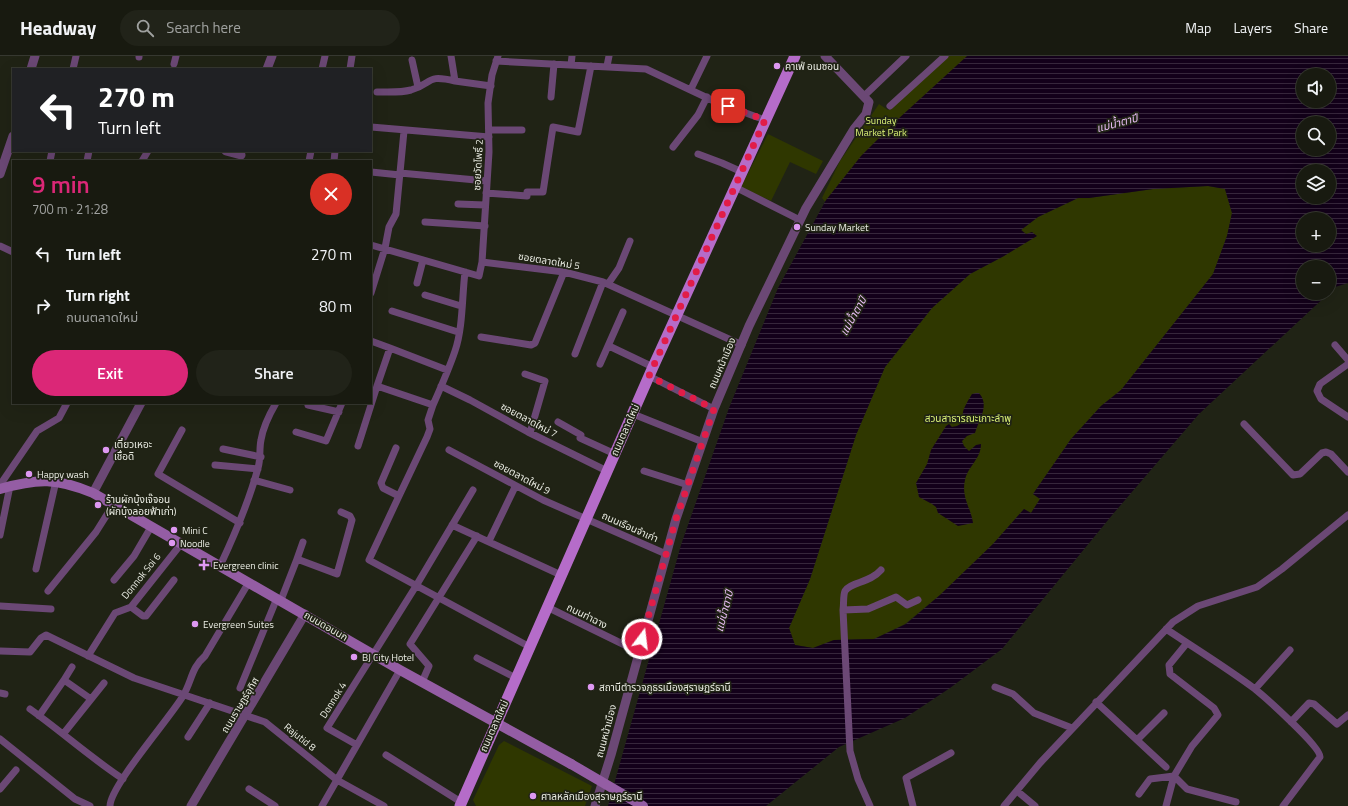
<!DOCTYPE html>
<meta charset="utf-8">
<style>
body{margin:0;font-family:"Titillium Web","Noto Sans Thai",sans-serif;background:#212319;color:#f1f3f6;height:100vh;display:flex;flex-direction:column;font-size:15px;white-space:nowrap}
*{box-sizing:border-box;margin:0}
p{font-size:13px;color:#9fa19f}
.icon{flex:none;width:22px;height:22px;fill:none;stroke:currentColor;stroke-width:2;stroke-linecap:round;stroke-linejoin:round}
.map{position:relative;flex:1;overflow:hidden}
.panel{position:absolute;left:12px;top:104px;width:360px;height:244px;display:flex;flex-direction:column;background:#181a10;border-radius:0px;box-shadow:0 4px 16px #0002,0 0 0 1px #363830}
.panel>*{flex:none}
.banner{position:absolute;left:12px;top:12px;width:360px;height:84px;border-radius:0px;box-shadow:0 4px 16px #0002,0 0 0 1px #363830;background:#202124;color:#fff;overflow:hidden}
.buttons{position:absolute;left:1296px;top:12px;display:grid;gap:8px}
.buttons a{display:grid;place-items:center;width:40px;height:40px;border-radius:50%;background:#181a10;box-shadow:0 4px 16px #0002,0 0 0 1px #363830;font-size:20px}
.pin{position:absolute;display:grid;place-items:center;width:34px;height:34px;color:#fff;margin:-17px;border-radius:8px;box-shadow:0 2px 6px #0006}
.me{position:absolute;width:44px;margin:-22px;rotate:15deg;stroke-linejoin:round;filter:drop-shadow(0 0 3px #0008)}
.turn{display:flex;align-items:center;gap:14px;height:84px;padding:0 20px;font-size:18px}
.turn .icon{width:52px;height:52px;stroke-width:2.5}
.turn b{display:block;font-size:28px;line-height:34px}
.round{display:grid;place-items:center;flex:none;width:42px;height:42px;border-radius:21px;background:#212319}
.summary{display:flex;align-items:center;justify-content:space-between;height:68px;padding:0 20px}
h1{font-size:24px;font-weight:600;line-height:30px;color:#db2777}
.action{display:flex;gap:8px;margin-top:auto;padding:8px 20px}
.action a{flex:1;height:46px;border-radius:24px;background:#db2777;color:#fff;font-size:16px;font-weight:600;line-height:46px;text-align:center}
.action a+a{background:#212319;color:#f1f3f6}
ul{padding:0;list-style:none}
li{display:flex;align-items:center;gap:12px;height:52px;padding:0 20px}
li div{flex:1}
li b{display:block;font-size:15px}
li em{font-style:normal}
header{display:flex;align-items:center;gap:24px;box-sizing:border-box;height:56px;padding:0 20px;background:#181a10;border-bottom:1px solid #363830}
header strong{font-size:19px}
nav{display:flex;gap:22px;margin-inline-start:auto;font-size:14px}
.search{width:280px;height:36px;background:#212319;display:flex;align-items:center;gap:10px;box-sizing:border-box;padding:0 14px;border-radius:22px;color:#9fa19f;font-size:15px}
.map>svg:first-child{display:block}
.park{fill:#2f3700}
.water{fill:url(#water-rules);fill-rule:evenodd}
.lines{fill:none;stroke-linecap:round;stroke-linejoin:round}
.minor{stroke:#6b4875;stroke-width:7}
.tertiary{stroke:#6b4875;stroke-width:9}
.secondary{stroke:#945da4;stroke-width:10}
.primary{stroke:#b56cc9;stroke-width:11}
.secondary-bridge{stroke:#945da4;stroke-width:10}
.route{stroke:#e11d48;stroke-width:7;stroke-dasharray:0 12.6}
.poi-dot{fill:#de98f2;stroke:#202315;stroke-width:1.5}
.labels{text-anchor:middle;dominant-baseline:central;stroke-width:3.5;stroke-linejoin:round;paint-order:stroke}
.poi-label{font-size:10px;fill:#ebede4;stroke:#202315;text-anchor:start}
.park-label{font-size:10px;fill:#daf177;stroke:#202315}
.street-label{font-size:10px;fill:#ebede4;stroke:#202315}
.water-label{font-size:11px;font-style:italic;fill:#ebbff8;stroke:#202315}
</style>
<header>
<strong>Headway</strong>
<div class="search"><svg class="icon" aria-label="search" viewBox="0 0 24 24"><circle cx="10" cy="10" r="6"/><path d="M15 15l6 6"/></svg>Search here</div>
<nav><a>Map</a><a>Layers</a><a>Share</a></nav>
</header>
<div class="map">
<svg width="1348" height="750" viewBox="0 0 1348 750">
<defs>
<pattern id="water-rules" width="6" height="5" patternUnits="userSpaceOnUse"><rect width="6" height="5" fill="#13001a"/><path d="M0 2.5h6" fill="none" stroke="#36263b"/></pattern>
</defs>
<rect width="100%" height="100%" fill="#202315"/>
<path class="park" d="M948 0H978L828 149 822 142 840 105 879 48 888 54Z
M768 78 823 105 816 118 790 106 771 145 741 131Z
M1208 130 1225 133 1232 157 1227 180 1213 218 1121 334 1101 350 1071 383 1033 438 1040 443 1031 457 1024 453 993 488 940 539 905 568 874 583 834 584 813 592 795 589 789 572 810 523 856 379 885 311 932 252 970 218 1004 200 1026 178 1021 174 1038 161 1078 142H1089L1153 133Z
M504 685 592 730 585 750H476L473 744 499 689Z"/>
<path class="water" d="M967 0H1348V227L1335 231 1329 237V211H1303V237H1329L1199 358 1113 458 1002 593 950 632 905 662 839 691 766 750H608L681 489 729 352 778 232 826 144 861 100 897 64ZM1303 19H1329V45H1303ZM1303 67H1329V93H1303ZM1303 115H1329V141H1303ZM1208 130 1225 133 1232 157 1227 180 1213 218 1121 334 1101 350 1071 383 1033 438 1040 443 1031 457 1024 453 993 488 940 539 906 568 874 583 834 584 813 592 795 589 789 572 810 523 856 379 885 311 932 252 970 218 1004 200 1037 180 1032 176 1026 178 1021 174 1038 161 1078 142H1089L1153 133ZM1303 163H1329V189H1303Z
M976 337H979C990 349 979 364 975 377L967 380 962 385 964 390 969 395 976 389 981 388C981 403 968 410 965 424 961 441 971 452 973 467L958 470 938 457 936 451 932 448 919 441 916 427 927 408 931 394 946 370 949 368 952 371C964 369 962 365 963 356 964 351 969 343 972 338Z"/>
<g class="lines">
<path class="minor" d="M451 0 455 25 491 30
M139 1V0
M412 4 418 31
M496 5 646 13 716 46 765 64
M174 8 176 0
M571 9 572 0
M607 10 609 0
M73 13 76 0
M322 13 325 0
M350 13 352 0
M691 33 707 0
M377 36C388 36 400 37 411 34 434 27 425 18 455 25
M864 40 906 0
M551 41 554 8
M890 50 945 0
M371 71 489 81
M489 74H522
M673 91 698 59 707 41
M698 98 722 107 742 116
M50 105 52 95
M87 105 89 95
M142 105 148 95
M309 105 311 95
M334 105 335 95
M371 116 400 119
M400 117 487 125
M735 131 800 164
M486 137 527 140V136H543L553 71 578 76 591 10
M458 148 485 149
M425 166 485 170
M371 189 479 220 482 206 489 96 488 47 492 19 498 0
M0 190 13 196
M482 206 564 216 603 226 742 289
M417 227 423 204
M608 228 619 212 630 185
M371 237 385 192 389 171 396 158 404 75
M425 239 461 250
M392 255 458 276
M481 281 531 289 535 287 564 216
M371 285 390 292
M1335 289 1348 304
M609 290 653 311
M575 298 603 226
M600 308 623 256
M1348 308 1320 328 1317 335 1321 343 1348 361
M447 314 390 292 377 330 433 349C441 331 449 313 455 295 463 272 462 240 465 216
M525 318 545 325 530 377
M649 320 714 353
M441 330 470 344 528 376 607 415
M308 349 339 356
M633 358 703 386
M558 366 581 379 580 382 615 398
M1244 368 1293 419 1300 418 1322 397 1326 396 1331 398 1348 416
M182 374 158 418 240 467
M296 376 326 385 342 347
M358 390 377 330
M396 392 381 427 383 432 399 440 369 504 530 591
M223 393 261 401
M449 394 543 444 666 498
M215 409 258 413
M644 415 688 429
M254 424 290 434
M0 429 37 375 59 362 67 347
M399 440 427 381 430 373 428 364 433 349
M452 469 561 519
M0 479 10 430
M489 485 515 431
M297 503 303 486
M220 510C235 478 249 446 258 412 261 402 259 393 261 384 263 371 269 359 276 347
M36 513 56 425
M114 524 134 500 151 471
M48 535 96 476 113 449
M281 544 297 503 337 518 352 464 350 460 341 456
M0 550 51 553
M131 551 143 560H146L174 524
M547 551 639 596
M843 554 868 553 896 541 907 549 918 544
M1166 573C1196 593 1227 612 1255 633 1266 642 1321 691 1320 701L1283 750
M0 595 30 596 41 582 46 579 134 622 265 666 337 724 384 750
M88 600 115 557 131 551 181 488
M477 602 516 622
M64 624 72 611
M422 626 429 610 410 588 477 480
M995 631 1013 638 1034 657 1072 672
M240 632 277 542
M1255 633 1290 594
M0 637 5 638
M1096 646 1166 711
M30 653C62 676 91 702 123 723
M39 660 64 624 91 643
M1291 666 1309 647 1314 648 1337 668 1348 659
M64 677 104 627
M188 681 210 647
M0 683 75 743 90 750
M1138 683 1164 657
M357 689 327 672 416 530 473 434
M386 699 461 746
M0 733 16 714
M249 733 275 750
M1017 735 1035 750
M1139 738 1150 723 1174 720 1187 733 1236 746
M110 750C110 730 170 662 183 640 192 625 191 612 205 600L249 526
M322 750 400 614
M870 750 858 723 850 695 843 554C844 548 843 539 845 535 850 526 870 527 881 514
M913 750 906 722 951 697
M1004 750 1040 707 1173 566 1198 550 1257 531 1282 513 1348 459
M1166 750 1174 720 1192 690 1218 659 1214 652 1170 618 1169 609 1187 587"/>
<path class="tertiary" d="M31 13 35 0
M267 13 272 0
M226 95 241 99
M0 118 13 80
M93 437 141 347
M191 750 305 558
M595 750 611 699 676 463 714 353 749 270 806 152 854 73 866 58 869 46 825 0"/>
<path class="secondary" d="M0 433C38 422 57 422 93 437L400 614 571 708"/>
<path class="primary" d="M460 750 653 311 795 0"/>
<path class="secondary-bridge" d="M571 708 643 750"/>
</g>
<g class="lines">
<path class="route" d="M642 583 676 463 714 353 649 320 765 64 728 50"/>
</g>
<g class="poi-dot">
<circle cx="777" cy="10" r="4"/>
<circle cx="797" cy="171" r="4"/>
<circle cx="106" cy="394" r="4"/>
<circle cx="29" cy="418" r="4"/>
<circle cx="98" cy="449" r="4"/>
<circle cx="174" cy="474" r="4"/>
<circle cx="172" cy="487" r="4"/>
<path d="M202 503h4v4h4v4h-4v4h-4v-4h-4v-4h4z"/>
<circle cx="195" cy="568" r="4"/>
<circle cx="354" cy="601" r="4"/>
<circle cx="591" cy="631" r="4"/>
<circle cx="533" cy="740" r="4"/>
</g>
<g class="labels">
<g class="poi-label">
<text x="785" y="10">คาเฟ่ อเมซอน</text>
<text x="805" y="171">Sunday Market</text>
<text x="114" y="388">เตี๋ยวเหอะ<tspan x="114" dy="12">เชื่อดิ</tspan></text>
<text x="37" y="418">Happy wash</text>
<text x="106" y="443">ร้านผักบุ้งเจ๊จอน<tspan x="106" dy="12">(ผักบุ้งลอยฟ้าเก่า)</tspan></text>
<text x="182" y="474">Mini C</text>
<text x="180" y="487">Noodle</text>
<text x="213" y="509">Evergreen clinic</text>
<text x="203" y="568">Evergreen Suites</text>
<text x="362" y="601">BJ City Hotel</text>
<text x="599" y="631">สถานีตำรวจภูธรเมืองสุราษฏร์ธานี</text>
<text x="541" y="740">ศาลหลักเมืองสุราษฎร์ธานี</text>
</g>
<g class="park-label">
<text x="881" y="64">Sunday<tspan x="881" dy="12">Market Park</tspan></text>
<text x="968" y="362">สวนสาธารณะเกาะลำพู</text>
</g>
<g class="street-label">
<text transform="translate(478 109) rotate(-87)">ซอยวัดโพธิ์ 2</text>
<text transform="translate(549 205) rotate(9)">ซอยตลาดใหม่ 5</text>
<text transform="translate(722 307) rotate(-67)">ถนนหน้าเมือง</text>
<text transform="translate(529 364) rotate(28)">ซอยตลาดใหม่ 7</text>
<text transform="translate(625 374) rotate(-66)">ถนนตลาดใหม่</text>
<text transform="translate(522 421) rotate(28)">ซอยตลาดใหม่ 9</text>
<text transform="translate(630 471) rotate(24)">ถนนเรือนจำเก่า</text>
<text transform="translate(141 520) rotate(-51)">Donnok Soi 6</text>
<text transform="translate(587 560) rotate(26)">ถนนท่าฉาง</text>
<text transform="translate(326 570) rotate(30)">ถนนดอนนก</text>
<text transform="translate(333 644) rotate(-58)">Donnok 4</text>
<text transform="translate(240 649) rotate(-59)">ถนนราษฏร์อุทิศ</text>
<text transform="translate(494 670) rotate(-66)">ถนนตลาดใหม่</text>
<text transform="translate(606 675) rotate(-75)">ถนนหน้าเมือง</text>
<text transform="translate(300 681) rotate(39)">Rajutid 8</text>
</g>
<g class="water-label">
<text transform="translate(1117 67) rotate(-15)">แม่น้ำตาปี</text>
<text transform="translate(853 260) rotate(-61)">แม่น้ำตาปี</text>
<text transform="translate(724 555) rotate(-75)">แม่น้ำตาปี</text>
</g>
</g>
</svg>
<div class="buttons">
<a><svg class="icon" aria-label="sound" viewBox="0 0 24 24"><path d="M4 9h4l5-4v14l-5-4H4zM17 9q2 3 0 6"/></svg></a>
<a><svg class="icon" aria-label="search" viewBox="0 0 24 24"><circle cx="10" cy="10" r="6"/><path d="M15 15l6 6"/></svg></a>
<a><svg class="icon" aria-label="layers" viewBox="0 0 24 24"><path d="M12 4l9 5-9 5-9-5zM3 14l9 5 9-5"/></svg></a>
<a>+</a>
<a>−</a>
</div>
<div class="pin" style="left:728px;top:50px;background:#d93025"><svg class="icon" aria-label="arrive" viewBox="0 0 24 24"><path d="M6 21V4h12l-3 4 3 4H6"/></svg></div>
<svg class="me" style="left:642px;top:583px" viewBox="-20 -20 40 40"><circle r="17" fill="#e11d48" stroke="#fff" stroke-width="3"/><path d="M0-11L8 9 0 5-8 9z" fill="#fff"/></svg>
<div class="banner">
<div class="turn"><svg class="icon" aria-label="left" viewBox="0 0 24 24"><path d="M17 20v-9H6M10 6l-5 5 5 5"/></svg><div><b>270 m</b>Turn left</div></div>
</div>
<section class="panel">
<div class="summary"><div><h1>9 min</h1><p>700 m · 21:28</p></div><a class="round" style="background:#d93025;color:#fff"><svg class="icon" aria-label="close" viewBox="0 0 24 24"><path d="M6 6l12 12M18 6L6 18"/></svg></a></div>
<ul>
<li><svg class="icon" aria-label="left" viewBox="0 0 24 24"><path d="M17 20v-9H6M10 6l-5 5 5 5"/></svg><div><b>Turn left</b></div><em>270 m</em></li>
<li><svg class="icon" aria-label="right" viewBox="0 0 24 24"><path d="M7 20v-9h11M14 6l5 5-5 5"/></svg><div><b>Turn right</b><p>ถนนตลาดใหม่</p></div><em>80 m</em></li>
</ul>
<div class="action"><a>Exit</a><a>Share</a></div>
</section>
</div>
